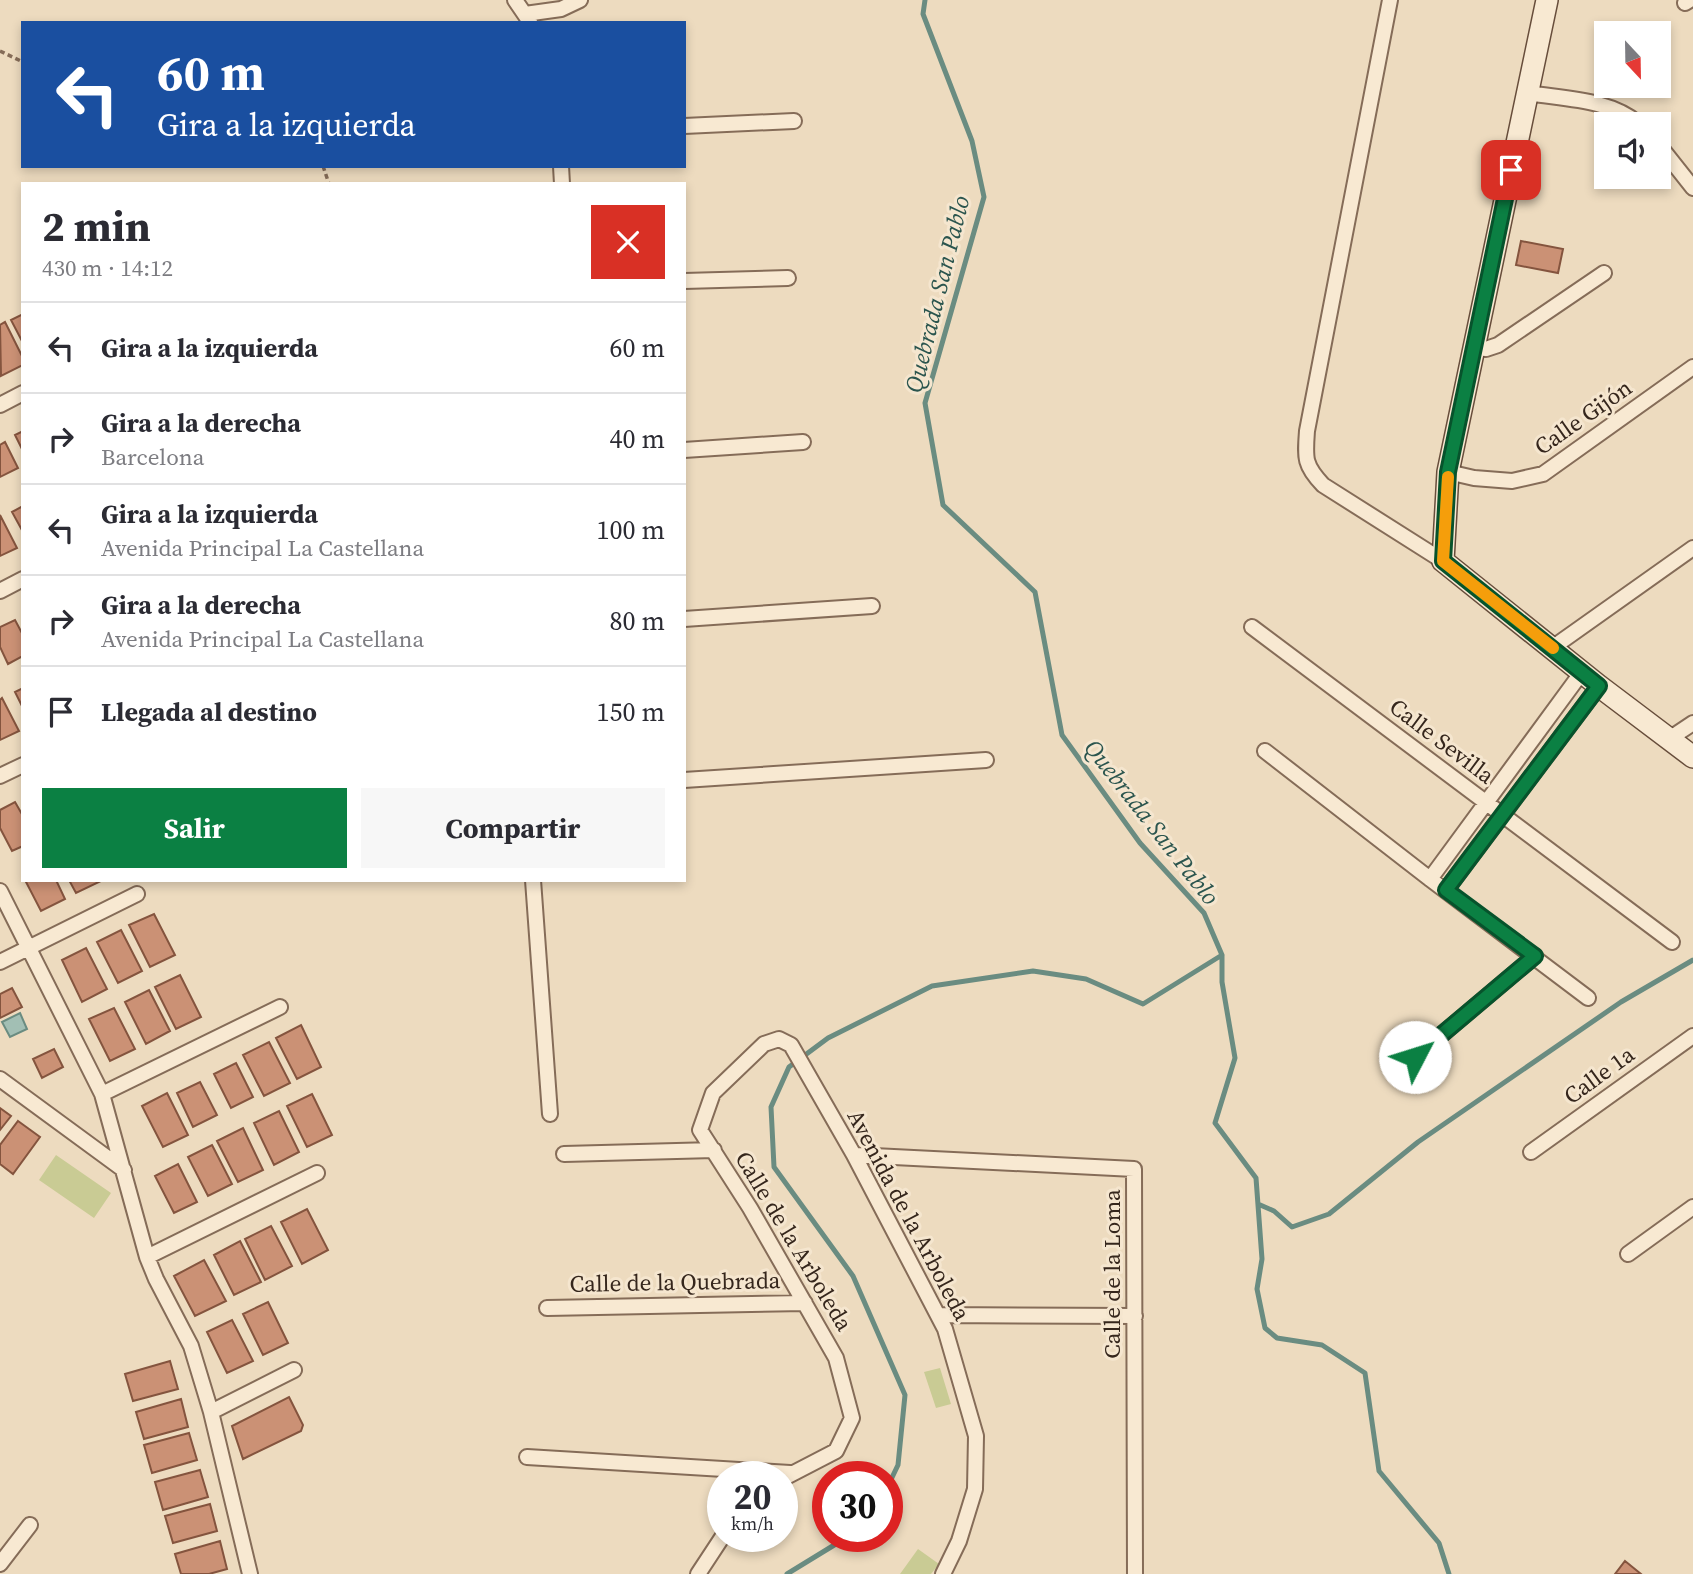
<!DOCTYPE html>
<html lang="es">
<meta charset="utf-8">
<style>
body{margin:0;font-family:"Source Serif 4",serif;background:#f7f7f7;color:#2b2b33;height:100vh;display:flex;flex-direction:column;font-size:26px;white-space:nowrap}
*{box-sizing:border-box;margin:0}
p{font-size:23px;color:#7c7c81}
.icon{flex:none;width:38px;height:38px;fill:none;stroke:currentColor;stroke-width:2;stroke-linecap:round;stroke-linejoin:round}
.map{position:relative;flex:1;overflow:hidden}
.details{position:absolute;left:21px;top:182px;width:665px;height:700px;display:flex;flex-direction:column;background:#fff;border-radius:0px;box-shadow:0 4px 10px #0003}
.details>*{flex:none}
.top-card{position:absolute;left:21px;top:21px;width:665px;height:147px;border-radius:0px;box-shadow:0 4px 10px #0003;background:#1a4fa0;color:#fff;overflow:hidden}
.needle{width:46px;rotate:158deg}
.controls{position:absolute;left:1594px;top:21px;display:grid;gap:14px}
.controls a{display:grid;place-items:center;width:77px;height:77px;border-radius:0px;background:#fff;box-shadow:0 4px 10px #0003;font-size:35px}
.speed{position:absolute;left:707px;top:1461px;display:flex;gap:14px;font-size:35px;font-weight:700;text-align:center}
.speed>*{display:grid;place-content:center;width:91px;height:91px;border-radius:50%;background:#fff;box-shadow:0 4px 10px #0003;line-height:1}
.speed small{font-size:18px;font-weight:400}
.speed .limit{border:10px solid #d22;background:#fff;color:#111}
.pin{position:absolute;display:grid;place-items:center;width:60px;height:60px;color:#fff;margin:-30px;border-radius:14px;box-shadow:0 4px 10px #0006}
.me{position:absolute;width:77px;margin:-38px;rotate:50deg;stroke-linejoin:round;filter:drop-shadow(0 0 5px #0008)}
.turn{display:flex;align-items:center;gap:24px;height:147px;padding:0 21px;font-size:32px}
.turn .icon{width:91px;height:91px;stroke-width:2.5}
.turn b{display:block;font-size:49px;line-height:60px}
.round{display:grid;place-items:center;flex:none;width:74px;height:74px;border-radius:0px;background:#f7f7f7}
.headline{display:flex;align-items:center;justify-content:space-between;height:119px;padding:0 21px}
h1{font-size:42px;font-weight:700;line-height:52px}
.primary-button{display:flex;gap:14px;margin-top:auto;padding:14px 21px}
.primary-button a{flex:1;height:80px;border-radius:0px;background:#0b8043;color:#fff;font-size:28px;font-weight:700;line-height:80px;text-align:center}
.primary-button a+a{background:#f7f7f7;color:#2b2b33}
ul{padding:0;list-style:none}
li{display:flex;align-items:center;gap:21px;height:91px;padding:0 21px;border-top:2px solid #e1e1e2}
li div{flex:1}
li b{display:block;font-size:26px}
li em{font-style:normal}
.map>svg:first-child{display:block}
.green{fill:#c9cb94}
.water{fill:#a2bfb4;stroke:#6a8c81;stroke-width:2}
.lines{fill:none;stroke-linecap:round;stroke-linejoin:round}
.stream{stroke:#6a8c81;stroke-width:5}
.building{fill:#cb9175;stroke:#84543e;stroke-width:2}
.street-casing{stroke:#856c58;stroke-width:18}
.secondary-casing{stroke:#674d3b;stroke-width:24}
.path{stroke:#856c58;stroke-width:3.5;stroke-dasharray:5 3.5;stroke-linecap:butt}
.street{stroke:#f8e9d2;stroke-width:14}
.secondary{stroke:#f8e9d2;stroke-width:21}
.route-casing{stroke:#07532c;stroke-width:18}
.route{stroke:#0b8043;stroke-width:12}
.slow{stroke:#f59e0b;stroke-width:12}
.labels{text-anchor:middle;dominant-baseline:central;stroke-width:6;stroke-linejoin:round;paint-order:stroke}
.street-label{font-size:23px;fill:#35261c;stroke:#f5e6cf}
.water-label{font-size:24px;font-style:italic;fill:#2b554e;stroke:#f5e6cf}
</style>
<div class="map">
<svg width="1693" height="1574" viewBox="0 0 1693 1574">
<rect width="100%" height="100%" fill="#eddbbf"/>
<path class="green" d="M56 1155 111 1193 94 1218 39 1180Z
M940 1368 951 1404 936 1408 924 1372Z
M918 1549 939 1564 931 1574H900Z"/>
<path class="water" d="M20 1013 27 1029 10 1037 2 1022Z"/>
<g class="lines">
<path class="stream" d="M925 0 923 14 972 141 984 197 925 403 943 505 1035 592 1062 735 1140 843 1204 913 1222 955V982L1235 1058 1215 1123 1256 1178 1262 1259 1257 1289 1265 1328 1277 1338 1322 1345 1365 1373 1379 1471 1439 1543 1449 1574
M1258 1204 1274 1211 1292 1227 1329 1214 1418 1142 1621 1002 1693 960
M887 1488 898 1465 905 1395 853 1276 774 1167 771 1107 789 1067 828 1038 932 986 1033 971 1086 979 1143 1004 1222 955
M787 1574 849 1536"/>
</g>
<path class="building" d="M1521 241 1563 249 1558 273 1516 265Z
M23 314V343L11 320Z
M5 322 23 358V365L1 376 0 325Z
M23 431V451L15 435Z
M5 442 18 468 0 477V445Z
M23 506V532L12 512Z
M0 515 17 548 0 556Z
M15 620 23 635V656L8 664 0 647V627Z
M23 688V708L15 692Z
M2 698 19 731 0 740V700Z
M15 802 23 816V846L12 851 0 828V810Z
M25 880H56L65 899 41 911Z
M69 880H100L101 881 76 893Z
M154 914 175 955 150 967 129 925Z
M121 930 142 971 118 983 97 942Z
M86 948 107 989 82 1002 62 960Z
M180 975 201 1017 176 1029 155 987Z
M12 988 22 1007 0 1018V994Z
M149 990 170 1031 146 1044 125 1002Z
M114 1008 135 1049 110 1061 89 1019Z
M301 1025 321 1067 297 1079 276 1038Z
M269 1042 290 1083 264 1096 243 1055Z
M54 1049 63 1067 42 1078 33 1059Z
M236 1063 253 1097 231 1108 214 1074Z
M200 1082 217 1115 193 1127 177 1093Z
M167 1093 188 1135 163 1147 142 1106Z
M312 1094 332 1135 307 1147 287 1106Z
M0 1108 11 1116 0 1130Z
M279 1111 299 1152 274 1165 254 1123Z
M18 1121 40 1137 13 1174 0 1164V1145Z
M243 1128 263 1170 238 1182 217 1141Z
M212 1145 232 1184 208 1196 188 1157Z
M178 1164 197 1202 174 1213 155 1176Z
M307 1209 328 1250 302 1264 281 1222Z
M271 1226 292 1266 265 1280 245 1239Z
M240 1241 261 1282 234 1295 214 1255Z
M204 1260 226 1301 195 1316 174 1276Z
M268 1302 288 1343 263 1355 243 1314Z
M232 1320 253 1361 227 1373 207 1332Z
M170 1361 178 1389 133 1401 125 1374Z
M289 1397 303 1425 301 1431 243 1459 232 1426Z
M181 1399 188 1427 144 1439 136 1412Z
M189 1433 197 1460 152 1473 144 1445Z
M200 1470 208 1497 163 1510 155 1482Z
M210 1504 217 1531 173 1543 165 1516Z
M220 1541 227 1569 209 1574H181L175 1554Z
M1625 1561 1641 1574H1615Z"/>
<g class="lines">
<g class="street-casing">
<path id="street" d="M515 0 530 22
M1390 0 1307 431C1305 458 1304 465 1323 485L1443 561
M1685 3 1690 0
M525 14 561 9 580 0
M1528 93C1564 99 1610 99 1639 124
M684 126 794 121
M1659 145 1693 188
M561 166 562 184
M684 281 788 278
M1474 348 1486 349 1498 345 1604 273
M0 405 23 393
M684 450 803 442
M1448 472 1474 478 1512 481 1543 474 1693 367
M0 591 23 579
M684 619 872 606
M1252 627 1672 942
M1552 648 1693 548
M1669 739 1693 723
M1265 751 1430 879 1588 998
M0 776 23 765
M684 780 986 760
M1430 879 1582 672
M533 880 550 1114
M1446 890 1599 686
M0 891 102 1094 147 1257 156 1279 191 1346 211 1412 250 1574
M0 962 137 894
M1415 1057 1535 956
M0 1079 124 1170
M102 1094 280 1007
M1531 1152 1693 1036
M564 1154 714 1150
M854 1155 1134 1169 1135 1574
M1628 1254 1693 1207
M147 1257 317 1173
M547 1308 805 1303
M938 1315 1135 1316
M211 1412 294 1370
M527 1457 790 1473
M782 1479 836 1451 852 1418 836 1358 750 1208 700 1130 713 1093 764 1044 779 1039 791 1045 854 1155 945 1329 976 1436 975 1489 959 1541 943 1574
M0 1564 30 1525
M698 1574 723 1536"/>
</g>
<g class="secondary-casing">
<path id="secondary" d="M1547 0 1448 472 1443 561 1599 686 1693 757"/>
</g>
<path class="path" d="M0 51 23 62
M323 166 329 184"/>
<use href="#street" class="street"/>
<use href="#secondary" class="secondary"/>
</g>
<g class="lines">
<g class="route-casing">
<path id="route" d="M1415 1057 1535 956 1446 890 1599 686 1443 561 1448 472 1511 170"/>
</g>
<use href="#route" class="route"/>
<path class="slow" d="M1448 477 1443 561 1553 648"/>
</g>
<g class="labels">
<g class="street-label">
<text transform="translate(1583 417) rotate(-35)">Calle Gijón</text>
<text transform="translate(1442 741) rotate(37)">Calle Sevilla</text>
<text transform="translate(1599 1075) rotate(-36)">Calle 1a</text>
<text transform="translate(909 1215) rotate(62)">Avenida de la Arboleda</text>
<text transform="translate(794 1241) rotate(59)">Calle de la Arboleda</text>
<text transform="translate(1112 1274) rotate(-90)">Calle de la Loma</text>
<text transform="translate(675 1282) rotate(-1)">Calle de la Quebrada</text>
</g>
<g class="water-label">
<text transform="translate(937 294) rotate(-76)">Quebrada San Pablo</text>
<text transform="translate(1152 822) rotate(52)">Quebrada San Pablo</text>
</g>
</g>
</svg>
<div class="controls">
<a><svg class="needle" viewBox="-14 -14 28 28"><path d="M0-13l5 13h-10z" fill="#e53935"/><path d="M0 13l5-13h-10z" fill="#7c7c81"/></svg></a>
<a><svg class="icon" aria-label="sound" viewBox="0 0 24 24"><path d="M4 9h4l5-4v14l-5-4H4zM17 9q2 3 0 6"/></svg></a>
</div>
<div class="speed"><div>20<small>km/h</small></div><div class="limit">30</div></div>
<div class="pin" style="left:1511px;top:170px;background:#d93025"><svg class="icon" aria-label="arrive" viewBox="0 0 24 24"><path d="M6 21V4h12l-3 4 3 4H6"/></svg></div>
<svg class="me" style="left:1415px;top:1057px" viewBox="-20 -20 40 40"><circle r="19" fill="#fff"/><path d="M0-13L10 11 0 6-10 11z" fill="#0b8043"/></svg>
<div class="top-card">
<div class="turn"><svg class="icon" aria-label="left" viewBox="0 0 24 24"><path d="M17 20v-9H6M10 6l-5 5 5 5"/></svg><div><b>60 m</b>Gira a la izquierda</div></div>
</div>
<section class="details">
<div class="headline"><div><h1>2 min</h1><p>430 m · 14:12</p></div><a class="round" style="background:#d93025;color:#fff"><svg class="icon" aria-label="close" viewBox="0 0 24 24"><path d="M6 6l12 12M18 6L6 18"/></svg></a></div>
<ul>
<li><svg class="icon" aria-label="left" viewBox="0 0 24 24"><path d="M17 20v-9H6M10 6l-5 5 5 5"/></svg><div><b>Gira a la izquierda</b></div><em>60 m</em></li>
<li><svg class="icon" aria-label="right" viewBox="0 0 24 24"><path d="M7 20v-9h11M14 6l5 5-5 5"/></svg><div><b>Gira a la derecha</b><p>Barcelona</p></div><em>40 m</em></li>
<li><svg class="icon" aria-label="left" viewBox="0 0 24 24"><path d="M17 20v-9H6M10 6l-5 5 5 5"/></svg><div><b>Gira a la izquierda</b><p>Avenida Principal La Castellana</p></div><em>100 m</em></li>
<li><svg class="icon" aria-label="right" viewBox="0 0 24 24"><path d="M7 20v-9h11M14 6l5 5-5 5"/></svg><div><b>Gira a la derecha</b><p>Avenida Principal La Castellana</p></div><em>80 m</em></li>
<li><svg class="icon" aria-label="arrive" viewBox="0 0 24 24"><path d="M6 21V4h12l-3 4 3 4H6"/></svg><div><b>Llegada al destino</b></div><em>150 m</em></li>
</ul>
<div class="primary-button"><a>Salir</a><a>Compartir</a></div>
</section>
</div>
